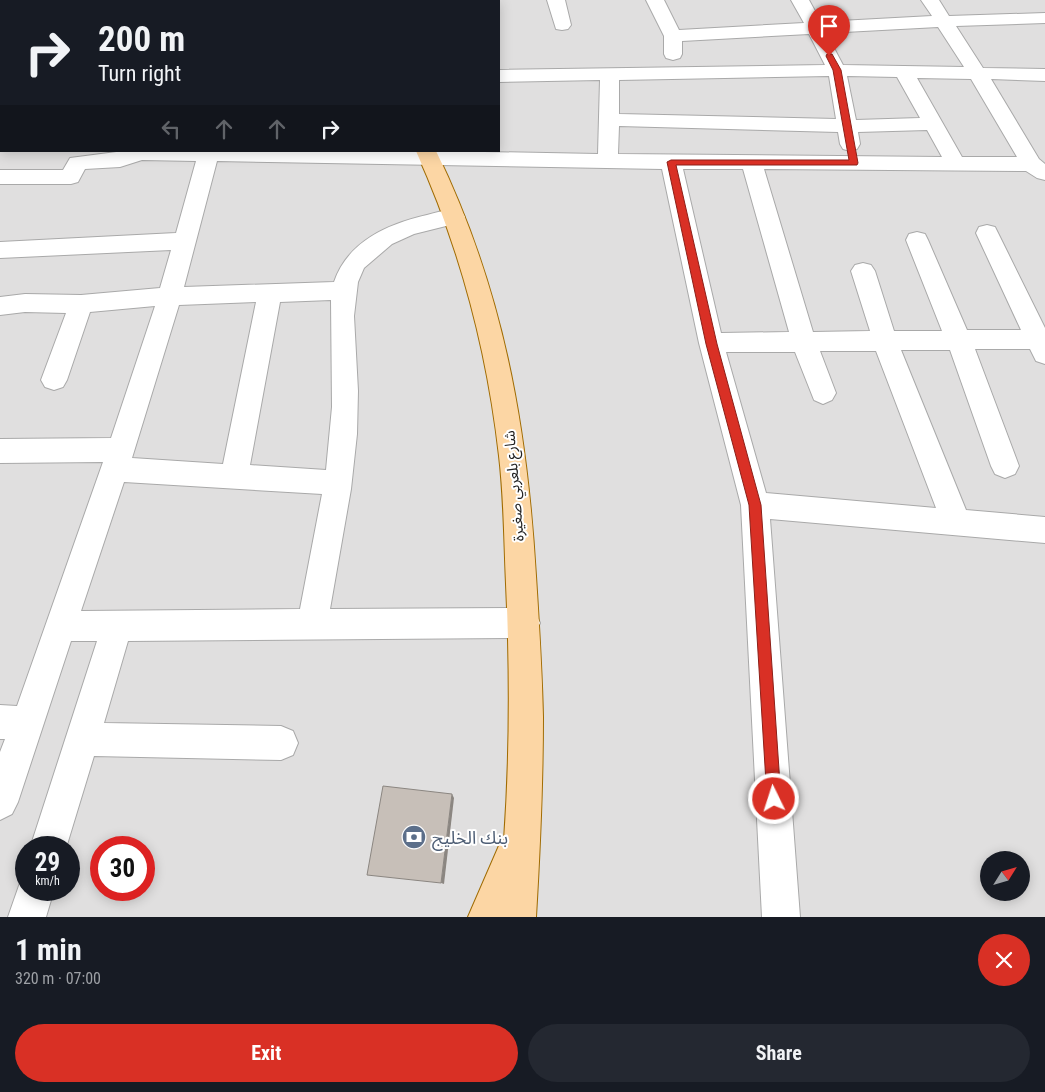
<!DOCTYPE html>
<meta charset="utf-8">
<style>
body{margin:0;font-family:"Roboto Condensed","Noto Sans Arabic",sans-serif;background:#242831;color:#f1f3f6;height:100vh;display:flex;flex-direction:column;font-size:19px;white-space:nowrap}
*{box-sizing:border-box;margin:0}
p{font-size:16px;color:#9ea1a6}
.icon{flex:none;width:28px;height:28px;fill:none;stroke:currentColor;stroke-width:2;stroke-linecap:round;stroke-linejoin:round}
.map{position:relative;height:917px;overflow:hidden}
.details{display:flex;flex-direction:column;background:#171b24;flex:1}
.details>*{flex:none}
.banner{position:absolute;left:0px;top:0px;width:500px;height:152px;box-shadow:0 2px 12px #0003;background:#171b24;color:#f1f3f6;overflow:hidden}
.needle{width:32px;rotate:53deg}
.buttons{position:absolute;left:980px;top:851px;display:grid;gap:10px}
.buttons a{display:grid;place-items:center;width:50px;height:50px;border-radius:50%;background:#171b24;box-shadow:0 2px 12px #0003;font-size:25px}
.speed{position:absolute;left:15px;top:836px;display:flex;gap:10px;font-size:25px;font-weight:700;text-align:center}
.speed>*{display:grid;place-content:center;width:65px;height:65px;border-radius:50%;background:#171b24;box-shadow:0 2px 12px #0003;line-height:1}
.speed small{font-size:12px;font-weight:400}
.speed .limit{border:8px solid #d22;background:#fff;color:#111}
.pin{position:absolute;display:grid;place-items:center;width:42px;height:42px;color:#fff;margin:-51px -21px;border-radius:50% 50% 50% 0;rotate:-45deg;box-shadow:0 0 5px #0007}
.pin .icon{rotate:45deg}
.me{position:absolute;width:55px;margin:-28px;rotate:356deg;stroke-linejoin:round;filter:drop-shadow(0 0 4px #0008)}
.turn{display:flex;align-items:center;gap:18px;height:105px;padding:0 15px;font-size:22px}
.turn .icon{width:65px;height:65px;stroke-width:2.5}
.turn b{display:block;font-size:35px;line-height:42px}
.lanes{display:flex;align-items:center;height:48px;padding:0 15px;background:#0003;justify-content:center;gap:25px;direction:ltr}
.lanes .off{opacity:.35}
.round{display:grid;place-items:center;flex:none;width:52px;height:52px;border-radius:26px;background:#242831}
.overview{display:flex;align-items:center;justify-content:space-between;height:85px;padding:0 15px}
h1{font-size:30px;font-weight:700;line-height:38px}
.action{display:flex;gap:10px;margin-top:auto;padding:10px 15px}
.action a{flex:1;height:58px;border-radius:30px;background:#d93025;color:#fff;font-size:20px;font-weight:700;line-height:58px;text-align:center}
.action a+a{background:#242831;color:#f1f3f6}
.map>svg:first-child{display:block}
.residential{fill:#e0dfdf;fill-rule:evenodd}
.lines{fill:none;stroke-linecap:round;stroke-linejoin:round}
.minor-casing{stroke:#a9a9a9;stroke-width:2}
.major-casing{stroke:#a06b00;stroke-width:2}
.minor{fill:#fff;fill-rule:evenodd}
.major{fill:#fcd6a4;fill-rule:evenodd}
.shaded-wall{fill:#8b8681}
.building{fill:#c7bfb8;stroke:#8b8681}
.route{fill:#d93025;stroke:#8d1f18}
.labels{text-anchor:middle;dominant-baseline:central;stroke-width:4;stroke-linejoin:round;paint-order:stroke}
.street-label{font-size:15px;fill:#222;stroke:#fff}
.near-service-label{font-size:18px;fill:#4e5e75;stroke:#fff;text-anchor:start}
</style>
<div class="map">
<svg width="1045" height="917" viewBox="0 0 1045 917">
<rect width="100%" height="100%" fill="#f2efe9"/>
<path class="residential" d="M0 0H1045V917H0ZM1 1H499V151H1ZM26 848H69V890H26ZM101 848H144V890H101ZM989 860H1021V892H989Z"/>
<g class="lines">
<g class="minor-casing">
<path id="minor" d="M69 0H87V1H70Z
M126 0H144V1H127Z
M192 0H210L211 1H193Z
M250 0H294L250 1Z
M397 0H415L416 1H398Z
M547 0H565L571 25 568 29 562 30 556 29Z
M646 0H664L679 30 804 23 791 0H809L821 22 932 16 921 0H939L949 16 1045 13V23L956 26 983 68 1045 69V81L991 79 1039 159 1045 164V180L1037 178 1026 171 764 169 813 332 870 331 851 271 855 265 863 263 871 265 875 271 894 331H942L906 240 909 234 917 232 925 234 928 240 967 330H1021L976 233 979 227 987 225 995 227 998 233 1045 328V364L1036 361 1030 349H975L1019 466 1015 474 1005 478 995 474 991 466 950 350H901L966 510 1045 517V543L770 519 800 917H762L741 505 699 343 662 169 217 161 184 287 334 282C348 241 388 224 427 215 439 212 450 208 462 212L465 217 462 222 414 234 392 244 364 268 358 282 354 316 358 391 357 434 351 489 330 609 524 608 535 612 540 623 535 634 524 638 128 641 104 723 281 726 293 731 298 743 293 755 281 760 94 756 66 848H30L97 641H71L18 802 12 814 0 820V752L5 739H0V705L17 706 103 462 0 463V439L111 438 155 306 90 312 67 380 63 387 54 390 45 387 41 380 66 313 25 312 0 315V297L25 294 81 295 160 288 171 250 0 258V242L176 233 196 161 142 160 120 167 85 169 78 182 71 184H0V170H63L70 158 124 151H432L598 154 600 80 499 82V70L825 65 809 34 682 41V54L680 58 673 60 666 58 664 54V36ZM938 27 964 67 843 65 826 33ZM829 76 836 119 619 114V80ZM847 76 897 77 920 118 856 120ZM917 78 971 79 1017 157H962ZM619 126 838 132 840 144 843 149 850 151 857 149 860 144 858 132 927 130 942 157 618 154ZM683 169H743L789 332 721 333ZM331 300 332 407 326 470 250 465 280 302ZM256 302 223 464 132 458 179 305ZM820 351H876L936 508 766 493 726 352H795L814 400 823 404 832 400 836 393ZM124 482 322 494 300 609 81 611Z
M0 83H1V95H0Z
M26 875V890H54L46 917H8L22 877Z"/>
</g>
<g class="major-casing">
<path id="major" d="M306 0H324L325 1H307Z
M416 151H436C503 289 527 424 536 576 539 623 542 670 543 717 543 784 540 850 536 917H468L501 841 504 840C510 754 510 669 506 584 504 541 504 498 499 456 487 350 460 248 416 151Z"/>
</g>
<use href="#minor" class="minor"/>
<use href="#major" class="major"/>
</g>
<path class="shaded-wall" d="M452 794 454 798 444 884 441 883Z"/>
<path class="building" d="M383 786 452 794 441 883 367 875Z"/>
<path class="route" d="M827 54H832L841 70 858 163 857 165H676L717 344 761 505 781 799 779 805 774 807 769 805 767 799 749 505 706 344 667 162 671 160H849L833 70 826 56Z"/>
<defs>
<g id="bank-disc" transform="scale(1.25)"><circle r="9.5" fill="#5c6f8a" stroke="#fff"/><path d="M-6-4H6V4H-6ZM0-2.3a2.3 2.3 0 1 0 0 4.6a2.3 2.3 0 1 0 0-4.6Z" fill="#fff"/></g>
</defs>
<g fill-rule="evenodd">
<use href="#bank-disc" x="414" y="837"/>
</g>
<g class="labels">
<g class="street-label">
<text transform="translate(514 486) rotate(-95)">شارع بلعربي صغيرة</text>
</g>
<g class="near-service-label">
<text x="432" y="837">بنك الخليج</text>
</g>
</g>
</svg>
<div class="buttons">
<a><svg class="needle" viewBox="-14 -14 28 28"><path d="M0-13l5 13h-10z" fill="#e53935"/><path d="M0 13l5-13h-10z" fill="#9ea1a6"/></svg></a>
</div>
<div class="speed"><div>29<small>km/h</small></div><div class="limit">30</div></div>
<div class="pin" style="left:829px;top:56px;background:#d93025"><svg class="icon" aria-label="arrive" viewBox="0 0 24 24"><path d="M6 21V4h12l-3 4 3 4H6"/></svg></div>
<svg class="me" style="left:774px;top:799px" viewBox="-20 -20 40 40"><circle r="17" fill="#d93025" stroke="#fff" stroke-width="3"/><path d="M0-11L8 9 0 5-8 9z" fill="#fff"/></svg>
<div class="banner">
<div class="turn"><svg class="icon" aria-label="right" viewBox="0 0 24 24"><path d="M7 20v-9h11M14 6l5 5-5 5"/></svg><div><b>200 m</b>Turn right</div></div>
<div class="lanes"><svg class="icon off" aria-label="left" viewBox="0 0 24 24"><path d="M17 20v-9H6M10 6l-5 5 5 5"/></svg><svg class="icon off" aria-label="ahead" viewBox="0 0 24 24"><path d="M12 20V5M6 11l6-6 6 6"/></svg><svg class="icon off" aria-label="ahead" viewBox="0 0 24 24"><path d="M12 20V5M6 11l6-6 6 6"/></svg><svg class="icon" aria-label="right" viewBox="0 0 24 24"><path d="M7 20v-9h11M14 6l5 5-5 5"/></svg></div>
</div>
</div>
<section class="details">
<div class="overview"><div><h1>1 min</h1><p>320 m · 07:00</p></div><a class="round" style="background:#d93025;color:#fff"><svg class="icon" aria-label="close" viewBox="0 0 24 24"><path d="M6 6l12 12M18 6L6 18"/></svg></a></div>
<div class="action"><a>Exit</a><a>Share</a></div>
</section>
